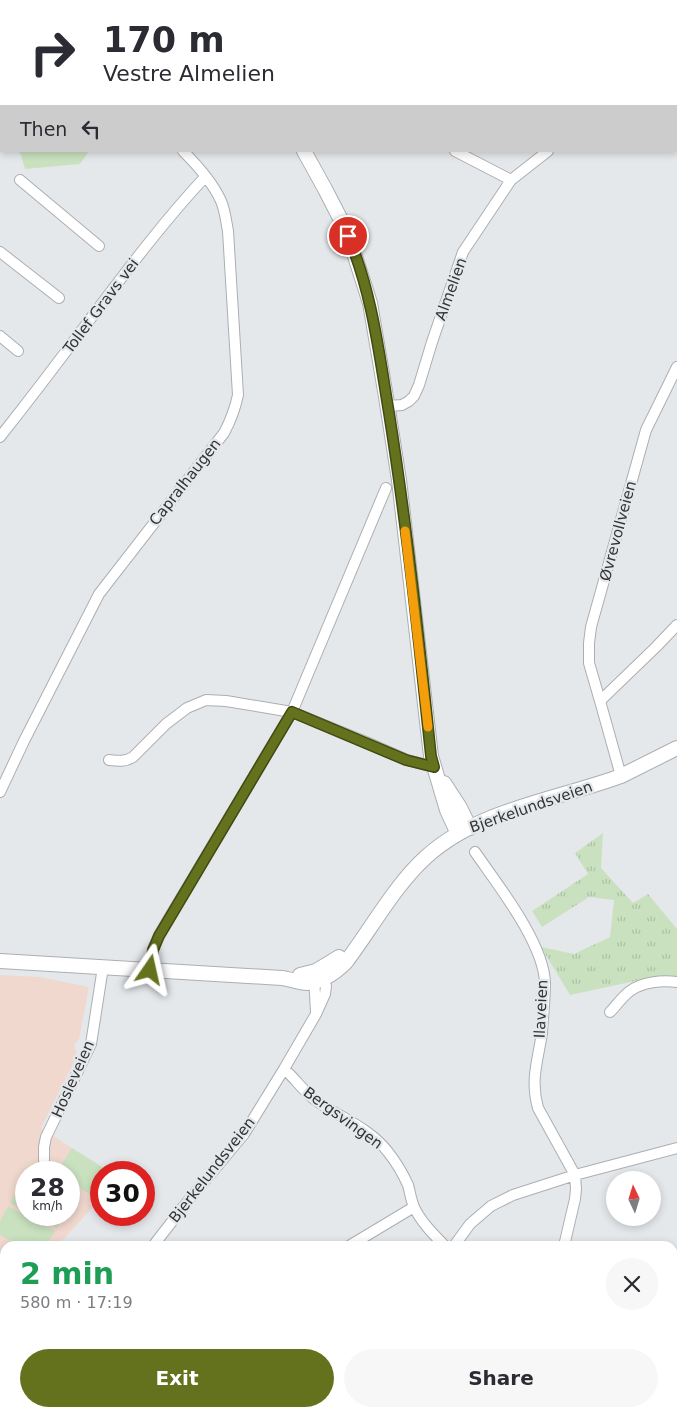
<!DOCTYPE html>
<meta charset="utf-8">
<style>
body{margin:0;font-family:"DejaVu Sans",sans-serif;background:#f7f7f7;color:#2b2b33;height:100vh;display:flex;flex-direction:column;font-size:19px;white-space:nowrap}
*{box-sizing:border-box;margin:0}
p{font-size:16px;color:#7c7c81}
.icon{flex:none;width:28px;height:28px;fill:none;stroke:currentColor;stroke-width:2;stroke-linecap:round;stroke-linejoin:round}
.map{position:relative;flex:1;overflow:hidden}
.panel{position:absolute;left:0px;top:1241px;width:678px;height:176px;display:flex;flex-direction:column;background:#fff;border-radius:15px 15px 0 0;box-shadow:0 2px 8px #0003}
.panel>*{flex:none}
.banner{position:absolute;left:0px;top:0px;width:678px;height:152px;box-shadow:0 2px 8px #0003;background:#fff;color:#2b2b33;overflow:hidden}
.needle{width:32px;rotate:356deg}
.controls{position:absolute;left:606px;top:1171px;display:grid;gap:10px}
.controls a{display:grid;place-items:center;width:55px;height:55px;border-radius:50%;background:#fff;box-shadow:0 2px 8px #0003;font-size:25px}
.speed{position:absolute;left:15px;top:1161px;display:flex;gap:10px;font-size:25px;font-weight:700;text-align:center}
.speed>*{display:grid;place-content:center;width:65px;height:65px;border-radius:50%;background:#fff;box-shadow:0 2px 8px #0003;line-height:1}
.speed small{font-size:12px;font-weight:400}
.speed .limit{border:8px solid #d22;background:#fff;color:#111}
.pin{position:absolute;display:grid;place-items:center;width:42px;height:42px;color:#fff;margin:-21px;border:2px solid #fff;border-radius:50%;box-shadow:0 1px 5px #0007}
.me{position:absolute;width:55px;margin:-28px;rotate:11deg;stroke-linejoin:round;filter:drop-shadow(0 0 4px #0008)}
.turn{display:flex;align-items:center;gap:18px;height:105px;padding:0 20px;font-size:22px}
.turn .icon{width:65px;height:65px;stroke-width:2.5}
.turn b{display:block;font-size:35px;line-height:42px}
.then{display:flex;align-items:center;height:48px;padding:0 20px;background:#0003;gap:10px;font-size:19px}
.round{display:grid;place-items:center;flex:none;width:52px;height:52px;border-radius:26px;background:#f7f7f7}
.head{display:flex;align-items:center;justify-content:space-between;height:85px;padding:0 20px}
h1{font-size:30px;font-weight:700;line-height:38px;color:#1e9e55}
.button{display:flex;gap:10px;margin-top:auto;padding:10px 20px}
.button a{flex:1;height:58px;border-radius:30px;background:#65721d;color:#fff;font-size:20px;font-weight:700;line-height:58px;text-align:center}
.button a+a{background:#f7f7f7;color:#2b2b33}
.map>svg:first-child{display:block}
.education{fill:#f0d8ce;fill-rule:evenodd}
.grass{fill:url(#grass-tufts)}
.park{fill:#c9e1bf}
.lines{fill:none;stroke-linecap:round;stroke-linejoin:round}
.minor-casing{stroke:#acaeb2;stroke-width:12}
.secondary-casing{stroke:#acaeb2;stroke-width:16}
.minor{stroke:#fff;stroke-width:10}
.secondary{stroke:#fff;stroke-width:14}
.route-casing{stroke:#424a13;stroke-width:12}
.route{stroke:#65721d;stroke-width:9}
.slow{stroke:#f59e0b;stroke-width:9}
.labels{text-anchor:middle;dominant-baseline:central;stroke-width:4.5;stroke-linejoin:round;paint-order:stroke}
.street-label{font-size:15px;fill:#323334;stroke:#e5e8eb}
</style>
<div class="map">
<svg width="677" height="1417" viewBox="0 0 677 1417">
<defs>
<pattern id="grass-tufts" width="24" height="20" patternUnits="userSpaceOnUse" patternTransform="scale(1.25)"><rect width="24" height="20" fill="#c9e1bf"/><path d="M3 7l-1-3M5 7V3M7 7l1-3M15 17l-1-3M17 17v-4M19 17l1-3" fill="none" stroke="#adc2a5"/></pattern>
</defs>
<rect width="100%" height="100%" fill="#e5e8eb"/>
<path class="education" d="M0 975 40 977 89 987 79 1039 74 1045 77 1056 41 1128 108 1172H101V1196L94 1206 57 1246H5V1295L0 1290ZM26 1172H69V1215H26Z"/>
<path class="grass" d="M603 833 601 868 633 903 648 894 677 929V977L649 978 570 995 541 947 574 954 610 937 614 900 589 897 542 927 532 911 588 874 575 853Z"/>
<path class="park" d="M18 151H89L80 164 25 169 21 155Z
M72 1148 107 1170 108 1172H101V1193L97 1199 69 1181V1172H57Z
M25 1177 26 1178V1212L10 1203Z
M8 1206 55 1231 46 1246H20L0 1235V1221Z
M32 1215H64L57 1228Z"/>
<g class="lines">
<g class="minor-casing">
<path id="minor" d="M20 0 22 1
M453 1 454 0
M639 1 640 0
M676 84H677
M455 151 511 180
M20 180 99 246
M0 252 59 298
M0 336 18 351
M388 406 402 405 409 401 414 396 419 385 432 342 463 252 511 180 548 151
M0 437C30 399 59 361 88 322 125 273 163 222 205 177
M600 701 589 663V643L591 627 646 430 677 367
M109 760C118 761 125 762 133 757L166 724 187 708 206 700 226 701 292 712 366 742 407 760 434 767
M621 776 600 701 656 647 677 625
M0 792 24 741 99 594 224 433C231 420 235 409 238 395L228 231C226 221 225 210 221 201 213 183 197 165 183 151
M475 852C497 884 544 943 545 983 545 999 543 1016 542 1033 538 1060 530 1080 538 1108L575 1175 576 1189 575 1199 564 1246
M150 970 153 950 159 935 292 712 386 488
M314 977 316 1012
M610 1012C616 1006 622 997 630 991 642 982 662 980 677 982
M284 1069C295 1078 302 1090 314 1099 338 1117 369 1127 388 1152 396 1162 403 1174 408 1185 410 1192 411 1200 414 1207 421 1222 434 1235 445 1246
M44 1160V1147L46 1137 91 1044 103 967
M153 1246 184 1206 244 1134 284 1069 316 1014 325 994 326 986 323 979 318 974
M349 1246 414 1207
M454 1246 470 1224 491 1206 513 1195 575 1175 677 1148
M0 1305 5 1310
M0 1353 5 1352
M56 1412 58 1417
M550 1413V1412
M189 1417 194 1412
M373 1417 376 1412"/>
</g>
<g class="secondary-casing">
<path id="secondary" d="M197 0 198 1
M304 151 325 189 342 222 353 250 370 303 386 397 399 480 431 756 447 810 458 834
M444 783 459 806 470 828
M0 961 282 978C290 979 299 983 307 983 322 982 335 973 346 962 371 929 395 885 426 857 479 809 556 800 621 776L677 748
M300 975 316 971 339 957"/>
</g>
<use href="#minor" class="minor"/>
<use href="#secondary" class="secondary"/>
</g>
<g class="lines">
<g class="route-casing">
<path id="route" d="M150 970 153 950 159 936 292 712 406 760 434 767 431 756C419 641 407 526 389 413 379 353 372 292 348 236"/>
</g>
<use href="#route" class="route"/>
<path class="slow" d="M405 531 428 727"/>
</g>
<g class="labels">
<g class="street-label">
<text transform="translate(451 289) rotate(-70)">Almelien</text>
<text transform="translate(101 306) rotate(-53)">Tollef Gravs vei</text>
<text transform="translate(185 482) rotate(-52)">Capralhaugen</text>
<text transform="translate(618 531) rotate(-75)">Øvrevollveien</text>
<text transform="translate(531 807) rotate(-19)">Bjerkelundsveien</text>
<text transform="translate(541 1009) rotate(-87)">Ilaveien</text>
<text transform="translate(73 1079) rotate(-66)">Hosleveien</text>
<text transform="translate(343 1118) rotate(36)">Bergsvingen</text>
<text transform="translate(212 1170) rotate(-52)">Bjerkelundsveien</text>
</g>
</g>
</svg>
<div class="controls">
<a><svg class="needle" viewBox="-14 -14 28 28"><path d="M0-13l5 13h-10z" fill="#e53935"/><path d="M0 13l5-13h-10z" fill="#7c7c81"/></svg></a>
</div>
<div class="speed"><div>28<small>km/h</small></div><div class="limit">30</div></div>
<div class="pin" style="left:348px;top:236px;background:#d93025"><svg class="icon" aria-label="arrive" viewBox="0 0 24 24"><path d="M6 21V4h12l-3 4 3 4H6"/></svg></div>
<svg class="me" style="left:150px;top:970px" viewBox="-20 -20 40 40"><path d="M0-17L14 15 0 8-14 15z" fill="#65721d" stroke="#fff" stroke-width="4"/></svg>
<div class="banner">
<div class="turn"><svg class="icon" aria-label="right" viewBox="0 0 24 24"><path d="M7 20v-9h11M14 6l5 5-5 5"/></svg><div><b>170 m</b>Vestre Almelien</div></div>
<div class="then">Then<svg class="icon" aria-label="left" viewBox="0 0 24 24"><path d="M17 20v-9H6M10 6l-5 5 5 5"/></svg></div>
</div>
<section class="panel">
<div class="head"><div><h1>2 min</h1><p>580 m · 17:19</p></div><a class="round"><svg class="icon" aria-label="close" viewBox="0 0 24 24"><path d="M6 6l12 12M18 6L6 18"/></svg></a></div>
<div class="button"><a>Exit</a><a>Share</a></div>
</section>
</div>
